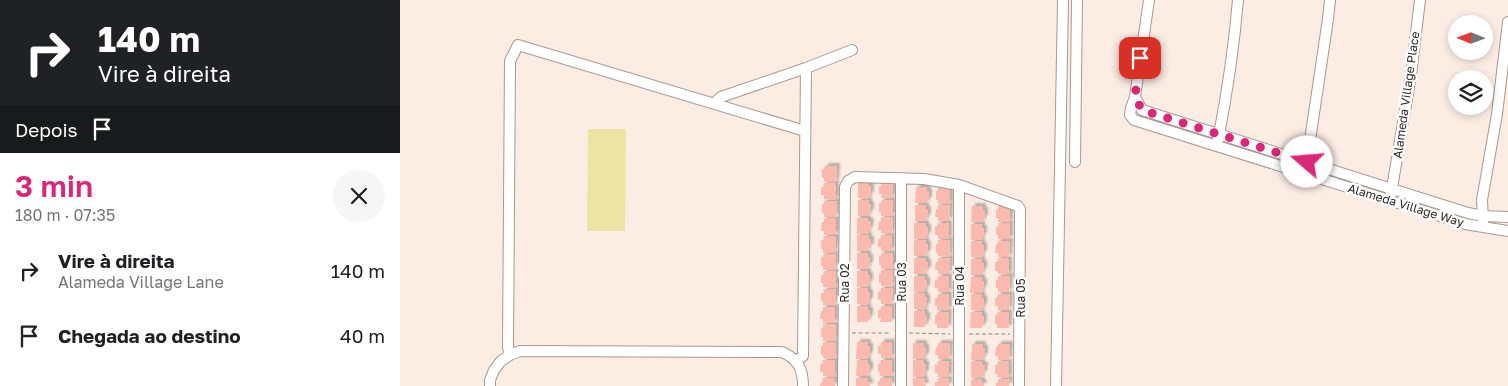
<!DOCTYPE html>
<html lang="pt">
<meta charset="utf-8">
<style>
body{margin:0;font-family:"Golos Text",sans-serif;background:#f6f6f6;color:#202124;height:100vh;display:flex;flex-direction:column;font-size:19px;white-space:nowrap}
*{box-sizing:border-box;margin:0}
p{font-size:16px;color:#757577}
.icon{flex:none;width:28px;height:28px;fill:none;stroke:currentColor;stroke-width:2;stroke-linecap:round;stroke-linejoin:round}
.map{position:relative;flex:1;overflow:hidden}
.panel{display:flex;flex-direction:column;background:#fff;width:400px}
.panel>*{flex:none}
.guide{background:#202124;color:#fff;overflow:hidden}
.needle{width:32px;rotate:271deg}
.fabs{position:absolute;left:1048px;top:15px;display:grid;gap:10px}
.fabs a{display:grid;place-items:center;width:45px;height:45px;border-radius:50%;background:#fff;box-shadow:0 2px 8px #0003;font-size:25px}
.pin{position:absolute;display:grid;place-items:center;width:42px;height:42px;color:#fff;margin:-21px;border-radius:10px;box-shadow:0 2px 8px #0006}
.me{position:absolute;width:55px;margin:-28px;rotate:288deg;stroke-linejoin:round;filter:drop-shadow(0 0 4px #0008)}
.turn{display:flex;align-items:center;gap:18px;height:105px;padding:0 15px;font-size:22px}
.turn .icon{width:65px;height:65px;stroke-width:2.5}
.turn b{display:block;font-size:35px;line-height:42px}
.then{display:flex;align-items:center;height:48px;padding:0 15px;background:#0003;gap:10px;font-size:19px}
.round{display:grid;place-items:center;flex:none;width:52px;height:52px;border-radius:26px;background:#f6f6f6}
.summary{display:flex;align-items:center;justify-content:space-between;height:85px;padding:0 15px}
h1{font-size:30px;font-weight:600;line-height:38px;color:#db2777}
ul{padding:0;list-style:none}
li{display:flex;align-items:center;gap:15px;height:65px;padding:0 15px}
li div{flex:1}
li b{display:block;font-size:19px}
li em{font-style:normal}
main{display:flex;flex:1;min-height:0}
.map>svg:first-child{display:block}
.green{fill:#ebe4a3}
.building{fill:#fcb9ae;filter:url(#shadow)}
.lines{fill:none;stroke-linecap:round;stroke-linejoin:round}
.minor-casing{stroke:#a79991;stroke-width:12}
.path{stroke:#908680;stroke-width:1;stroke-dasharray:4 2.5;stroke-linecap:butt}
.minor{stroke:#fff;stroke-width:10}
.route{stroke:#db2777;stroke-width:9;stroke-dasharray:0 16.2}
.labels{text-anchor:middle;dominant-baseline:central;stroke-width:5;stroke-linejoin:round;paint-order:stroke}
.street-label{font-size:12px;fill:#2f2a26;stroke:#fefefe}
</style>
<main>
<section class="panel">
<div class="guide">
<div class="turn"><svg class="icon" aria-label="right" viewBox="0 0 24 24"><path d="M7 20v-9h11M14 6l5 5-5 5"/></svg><div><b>140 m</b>Vire à direita</div></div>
<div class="then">Depois<svg class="icon" aria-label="arrive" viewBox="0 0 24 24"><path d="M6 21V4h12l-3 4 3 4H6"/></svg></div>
</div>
<div class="summary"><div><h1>3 min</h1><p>180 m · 07:35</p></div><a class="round"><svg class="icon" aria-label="close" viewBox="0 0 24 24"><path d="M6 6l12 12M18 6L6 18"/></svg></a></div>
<ul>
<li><svg class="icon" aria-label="right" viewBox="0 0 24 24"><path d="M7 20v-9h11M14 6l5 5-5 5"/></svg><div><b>Vire à direita</b><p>Alameda Village Lane</p></div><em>140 m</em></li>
<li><svg class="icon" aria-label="arrive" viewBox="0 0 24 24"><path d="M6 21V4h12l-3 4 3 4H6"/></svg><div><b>Chegada ao destino</b></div><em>40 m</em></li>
</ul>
</section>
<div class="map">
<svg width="1108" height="386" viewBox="0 0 1108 386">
<defs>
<filter id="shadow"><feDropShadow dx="3" dy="-3" stdDeviation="1" flood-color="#0004"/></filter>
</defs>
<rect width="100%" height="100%" fill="#fcede4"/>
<path class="green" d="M188 129H226L225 231H187Z"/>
<path class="building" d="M425 166H437L436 182H424V178H422V169H425Z
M458 182H469V186H471V195H469V199L458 198Z
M482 182H493V198H481L482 194H479V186H482Z
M424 183H436V200L424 199V195H421V187H424Z
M516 187H527V191H529V200H527V203H515Z
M538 188H550V204H538V200H536V191H538Z
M458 200H469V204H471V212H469V216H458Z
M482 200H493V216H481V212H479V203H481Z
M424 201H437L436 217H424V213H422V204H424Z
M515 205H526V209H528V217H526V221H515Z
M538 205H550L549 221H538V217H535L536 209H538Z
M572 206H583V210H585V218H583V222H571Z
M599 206H610V222H598V218H596V209H598Z
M481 217 493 218 492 234 481 233V230H478L479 221H481Z
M424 218 436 219V235H424V231H421L422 222H424Z
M457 218H468V221H471L470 230H468V234H457Z
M514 223H526V227H528V235H526V239H514Z
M538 223H549V239H538V235H535V226H538Z
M599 223H610V239H598V235H596V227H598Z
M571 224H582V228H584V236H582V240H571Z
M457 235H469V239H471V247H468V251H457Z
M481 235H492V251H481V247H478V239H481Z
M424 236 436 237 435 253H423V249H421V240H424Z
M514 240H526V244H528V253H526V256H514Z
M538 240H550L549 257 538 256V253H536V244H538Z
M571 241H582V245H584V254H582V258L571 257Z
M598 241H610L609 257H598V253H595L596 244H598Z
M457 253H468V257H470V265H468V269H457Z
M482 253H493V269H481V265H479V256H481Z
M424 254H436L435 270H423V266H421V257H423Z
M514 258H526V262H528V270H526L525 274H514Z
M538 258H550L549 274H538V270H535L536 262H538Z
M598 258 609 259V275L598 274V271H595V262H598Z
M571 259H582V263H584V271H582V275H571Z
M481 270H493L492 287 481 286V283H479V274H481Z
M424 271H436V288L423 287V283H421V275H424Z
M457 271H468V275H470V283H468V287H457Z
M514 276H525V280H527V288H525V292H514Z
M538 276H549V292H538V288H535V280H538Z
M598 276H610L609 292H598V288H596V280H598Z
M571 277H582V281H584V289H582V293H570Z
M457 288H468V292H470V301H468V305L457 304Z
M481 288H493L492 304H481V300H478V292H481Z
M424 289H436V305H423V301H421V293H424Z
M514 293H525V297H527V306H525V310L514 309Z
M538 294H549V310H537V306H535V298H538Z
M571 294H582V298H584V307H582V311L571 310Z
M598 294H610L609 310H598V306H595V298H598Z
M457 306H468V310H470V318H468V322H457Z
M481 306H492V322H480L481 318H478V310H481Z
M423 307H435V323H423V319H420L421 311H423Z
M514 311H525V315H527V323H525V327H514Z
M537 312H549L548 328H537V324H535V315H537Z
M571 312H582V316H584V325L582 324V328H570Z
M598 312H609V328H597V324H595V315H598Z
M423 324 436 325 435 341H423V337H421V328H423Z
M423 342H436L435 359 423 358V355H421V346H423Z
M457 342H468V346H470V355H468V359H456Z
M481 342H492V358H481V354H478V346H481Z
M513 343H524V347H526V356H524V359H513Z
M538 343H550L549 359H538V355H535L536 347H538Z
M572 344H583V348H585V356H583V360H571Z
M598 344H610L609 360H598V356H595L596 347H598Z
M423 360H435V377L423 376V372H420V364H423Z
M457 360H468V364H470V372H468V376H456Z
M481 360H492V376H480V372H478V364H481Z
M513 360 524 361V364H526V373H524V377H513Z
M538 361H549V377H537L538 373H535V364L538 365Z
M571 361 582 362 583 365H585L584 374H582V378H571Z
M598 361 609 362V378L597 377 598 374H595V365H598Z
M423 378H435V386H420L421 382H423Z
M456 378H468V382H470V386H456Z
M480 378H492V386H478V381H480Z
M513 378H524L526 386H513Z
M538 378 549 379V386H535V382H538Z
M571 379 582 380V383H584V386H571Z
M598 379H610L609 386H596V383H598Z"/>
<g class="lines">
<g class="minor-casing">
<path id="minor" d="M749 0 735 97 731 108 730 115 734 120 1065 224 1108 231
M735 97 742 110 1068 213 1083 216 1108 217
M314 103 321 97 406 68 452 50
M818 140C827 94 834 47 838 0
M675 162 677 0
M906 167 928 19 930 0
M501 178V386
M559 185V386
M991 194 1011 75 1020 0
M1083 221 1082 200 1097 114 1108 22
M110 355 108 347 110 61 118 45 405 131
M396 361 403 356 406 68
M90 386V380L94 370 101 361 110 355 120 351 382 352C398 359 403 369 403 386
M443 386 445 187 448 181 455 177 524 179 559 185 618 206 620 209 619 386
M656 386 663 0"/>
</g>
<path class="path" d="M452 333H490
M509 333 550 334
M569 334H610"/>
<use href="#minor" class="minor"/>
</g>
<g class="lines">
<path class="route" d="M740 58 735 97 742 110 907 162"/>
</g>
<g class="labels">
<g class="street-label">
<text transform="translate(1006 95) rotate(-82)">Alameda Village Place</text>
<text transform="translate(1006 205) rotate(17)">Alameda Village Way</text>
<text transform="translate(501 282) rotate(-90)">Rua 03</text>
<text transform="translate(444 283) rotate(-90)">Rua 02</text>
<text transform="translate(559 286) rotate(-90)">Rua 04</text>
<text transform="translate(620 298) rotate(-90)">Rua 05</text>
</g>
</g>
</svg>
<div class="fabs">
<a><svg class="needle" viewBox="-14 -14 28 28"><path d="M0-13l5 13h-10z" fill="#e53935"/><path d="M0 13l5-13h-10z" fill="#757577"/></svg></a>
<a><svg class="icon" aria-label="layers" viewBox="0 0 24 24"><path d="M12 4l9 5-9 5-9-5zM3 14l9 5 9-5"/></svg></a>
</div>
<div class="pin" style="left:740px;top:58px;background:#d93025"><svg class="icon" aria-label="arrive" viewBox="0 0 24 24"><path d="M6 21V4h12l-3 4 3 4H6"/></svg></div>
<svg class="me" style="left:907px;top:162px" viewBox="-20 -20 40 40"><circle r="19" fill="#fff"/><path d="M0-13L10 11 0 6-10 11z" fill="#db2777"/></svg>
</div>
</main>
